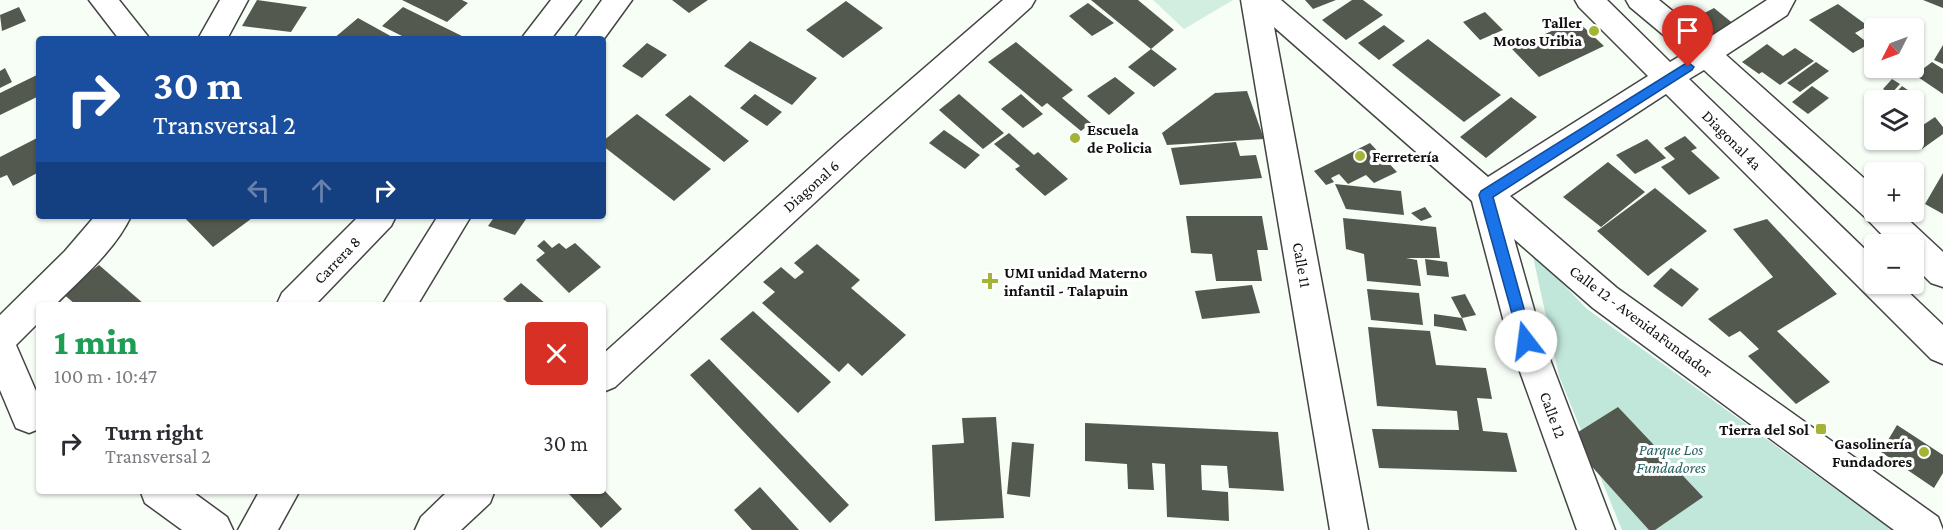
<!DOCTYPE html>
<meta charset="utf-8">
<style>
body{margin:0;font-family:"Crimson Pro",serif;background:#f7f7f7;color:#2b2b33;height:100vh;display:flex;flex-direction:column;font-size:22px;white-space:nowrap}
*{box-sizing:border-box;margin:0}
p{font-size:20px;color:#7c7c81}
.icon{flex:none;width:33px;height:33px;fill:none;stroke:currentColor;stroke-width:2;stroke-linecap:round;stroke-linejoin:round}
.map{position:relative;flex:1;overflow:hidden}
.details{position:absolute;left:36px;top:302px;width:570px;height:192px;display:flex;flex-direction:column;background:#fff;border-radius:6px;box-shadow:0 2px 4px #0004}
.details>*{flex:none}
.guide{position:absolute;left:36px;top:36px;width:570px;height:183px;border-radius:6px;box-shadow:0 2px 4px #0004;background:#1a4fa0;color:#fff;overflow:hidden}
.needle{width:39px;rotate:228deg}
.controls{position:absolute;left:1864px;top:18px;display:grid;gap:12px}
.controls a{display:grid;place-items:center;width:60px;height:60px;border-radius:6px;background:#fff;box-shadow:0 2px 4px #0004;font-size:30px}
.pin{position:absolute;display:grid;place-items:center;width:51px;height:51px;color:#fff;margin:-62px -26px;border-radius:50% 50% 50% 0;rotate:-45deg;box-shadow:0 0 6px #0007}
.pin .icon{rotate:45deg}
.me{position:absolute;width:66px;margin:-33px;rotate:345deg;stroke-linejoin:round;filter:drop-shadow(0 0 4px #0008)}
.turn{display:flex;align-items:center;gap:21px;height:126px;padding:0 18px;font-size:27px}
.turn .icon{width:78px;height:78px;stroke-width:2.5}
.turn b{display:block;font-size:42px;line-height:51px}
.lanes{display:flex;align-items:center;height:57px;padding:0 18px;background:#0003;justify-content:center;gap:30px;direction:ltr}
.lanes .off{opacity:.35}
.round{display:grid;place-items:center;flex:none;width:63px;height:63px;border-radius:6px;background:#f7f7f7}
.head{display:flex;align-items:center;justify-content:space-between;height:102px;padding:0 18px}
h1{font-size:36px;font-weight:800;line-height:45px;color:#1e9e55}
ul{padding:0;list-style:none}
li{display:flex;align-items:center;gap:18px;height:78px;padding:0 18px}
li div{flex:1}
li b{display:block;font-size:22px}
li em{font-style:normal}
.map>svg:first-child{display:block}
.green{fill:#c1e6da}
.pitch{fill:#d2eee1}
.building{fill:#53594e}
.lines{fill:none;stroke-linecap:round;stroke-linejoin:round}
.minor-casing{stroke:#444;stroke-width:3}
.minor{fill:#fff;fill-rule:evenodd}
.route{fill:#1a73e8;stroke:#114b97;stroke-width:1.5}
.poi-dot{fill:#a4b436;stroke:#fff;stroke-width:2}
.labels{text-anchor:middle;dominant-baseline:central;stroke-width:6;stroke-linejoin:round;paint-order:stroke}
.poi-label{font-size:16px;font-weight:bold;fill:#111;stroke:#fff;text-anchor:end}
.street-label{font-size:16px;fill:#111;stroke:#fff}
.park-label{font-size:16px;font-style:italic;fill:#276361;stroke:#fff}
</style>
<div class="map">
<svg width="1943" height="530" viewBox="0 0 1943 530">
<rect width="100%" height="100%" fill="#f6fef6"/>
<path class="green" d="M1532 252 1587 309 1892 530H1622L1559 376Z"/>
<path class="pitch" d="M1153 0H1233L1184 29Z"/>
<path class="building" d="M257 0 307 7 291 32 242 26Z
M402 0H462L468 3 447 22Z
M672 0H708L689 13Z
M1091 0H1138L1174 30 1151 49Z
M1305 0H1336L1313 9Z
M1352 0H1363L1383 15 1346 40 1322 20Z
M1923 0H1943V8Z
M846 1 883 28 843 58 806 30Z
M1088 3 1114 23 1092 36 1069 16Z
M1838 4 1868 26 1855 33 1869 44 1853 53 1809 20Z
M19 7 26 21 2 31 0 15Z
M403 7 462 36 459 39H408L382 26Z
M1714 8 1735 25 1708 39 1687 22Z
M1485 12 1503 30 1480 40 1463 22Z
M358 18 396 39H333Z
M1576 20 1604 46 1539 77 1512 49Z
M1384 25 1405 41 1379 60 1358 43Z
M1428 39 1501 95 1464 122 1392 65Z
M750 41 817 78 792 105 724 66Z
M1016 42 1073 90 1062 98 1091 123 1081 131 1047 103 1042 107 988 62Z
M647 43 667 55 642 78 622 66Z
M1767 44 1783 56 1795 48 1814 61 1780 85 1762 72 1759 74 1742 62Z
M1943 45V64L1934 60Z
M1151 49 1177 69 1154 87 1128 67Z
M1816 62 1829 71 1800 92 1787 83Z
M1932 62 1943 69V94L1915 75Z
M5 68 12 82 0 88V71Z
M39 74V96L0 115V93Z
M1115 77 1135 93 1109 115 1087 96Z
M1892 79 1900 84 1891 94 1883 89Z
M1812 86 1829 98 1808 114 1792 102Z
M1902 86 1912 93 1904 100H1898L1892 97Z
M1247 91 1264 139 1167 145 1162 133 1215 93Z
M755 94 782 112 767 126 740 108Z
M959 94 1004 133 983 149 939 110Z
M1021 94 1043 114 1023 128 1001 109Z
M690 95 749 141 724 162 665 115Z
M1511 97 1537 117 1486 158 1460 137Z
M637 114 711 169 674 201 603 146V141Z
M1935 117 1943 127V134L1922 149 1910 140H1914V131Z
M944 130 980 155 965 169 929 143Z
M1009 133 1034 155 1038 152 1068 179 1045 196 1015 169 1020 166 994 144Z
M1685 136 1697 148 1691 151 1720 178 1689 195 1661 167 1675 159 1664 148Z
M39 137V172L13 186 7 175 0 178V157Z
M1647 139 1666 158 1635 174 1616 155Z
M1236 142 1240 156 1256 155 1262 178 1180 185 1171 148Z
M1370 143 1397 172 1374 183 1366 175 1348 184 1339 174 1331 178 1334 182 1326 185 1314 171Z
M1608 162 1645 192 1601 227 1563 197Z
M1943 173V214L1925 204Z
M1335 184 1401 191 1404 215 1346 209Z
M1655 188 1707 231 1648 276 1597 231Z
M1425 207 1432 217 1421 221 1411 213Z
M183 216H255L213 247Z
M495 216H517L526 219 515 235 488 226Z
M1186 216H1262L1268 250H1257L1262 281H1216L1212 254 1191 253Z
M1343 218 1436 227 1440 258H1406L1417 260 1421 286 1367 281 1364 254 1346 249Z
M1767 219 1837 294 1777 331 1830 382 1796 404 1748 356 1759 349 1740 331 1729 337 1708 319 1773 277 1733 229Z
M544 240 552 248 559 243 566 249 575 243 601 267 569 293 536 260 545 253 537 246Z
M817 244 860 280 851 288 906 335 862 376 848 363 839 372 762 303 775 292 763 282 781 267 795 279 804 272 794 263Z
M1425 259 1447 262 1449 277 1427 275Z
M99 265 144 304H75L62 293Z
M1671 268 1699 289 1682 307 1653 286Z
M521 283 546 304H510L503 299Z
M1252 285 1260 313 1202 319 1195 291Z
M1367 289 1419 293 1423 325 1371 320Z
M1465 294 1476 315 1462 318 1451 297Z
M753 311 831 382 798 413 720 339Z
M1434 314 1462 318 1467 331 1434 326Z
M1368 327 1430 331 1436 365 1486 368 1492 399 1477 398 1483 431 1507 433 1517 472 1379 468 1372 429 1459 430 1457 411 1377 406Z
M709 359 849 505 830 523 690 375Z
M1618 407 1703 497 1655 530H1649L1567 439Z
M996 417 1004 518 935 521 932 445 964 443 962 418Z
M1085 423 1278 432 1284 491 1229 488 1227 466 1201 465 1202 490 1228 492 1229 521 1167 517 1165 464 1152 463 1154 490 1128 489 1127 464 1085 461Z
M1897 425 1943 455V473L1934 488 1881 452Z
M1012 442 1034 444 1030 497 1007 494Z
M760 487 799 530H752L734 510Z
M572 490H604L622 509 601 528 569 494Z"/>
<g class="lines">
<g class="minor-casing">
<path id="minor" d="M89 0H119L150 39H119Z
M220 0H248L227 39H198Z
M551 0H581L551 39H521Z
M602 0H632L603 40 574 39Z
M1003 0H1035L1031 7 863 158 615 387 603 392V354L841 140Z
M1241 0H1281L1488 177 1648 76 1579 7 1575 0H1607L1670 62 1685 53 1630 7 1626 0H1659L1707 39 1767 0H1795L1787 15 1726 55 1875 188V212H1900L1943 252V287L1931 283 1914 266V244H1891L1866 218 1704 70 1689 79 1875 259V284H1900L1943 325V364L1931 359 1666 94 1510 196 1617 288 1938 517 1943 530H1894L1593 308 1514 239 1543 341 1615 530H1577L1509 341 1472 201 1274 27 1368 530H1330Z
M95 216H131C115 250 82 278 56 304H39V322L16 345 39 398V429L29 433 16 428 0 390V315L65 251Z
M359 216H396L391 226 316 304H277L282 293Z
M438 216H471L418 304H383Z
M140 490H190L227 517 233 530H182L145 503Z
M260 490H300L278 530H238Z
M449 490H495L490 503 461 530H415L421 517Z"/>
</g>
<use href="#minor" class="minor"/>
</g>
<path class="route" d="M1688 62 1694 67 1692 70 1493 197 1533 341 1531 346 1526 348 1521 346 1479 195 1481 191Z"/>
<g class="poi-dot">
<circle cx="1594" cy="31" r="6"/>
<circle cx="1075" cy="138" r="6"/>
<circle cx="1360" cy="156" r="6"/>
<path d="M987 272h6v6h6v6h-6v6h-6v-6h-6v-6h6z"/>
<rect x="1815" y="423" width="12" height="12" rx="3"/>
<circle cx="1924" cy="452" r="6"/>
</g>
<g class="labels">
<g class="poi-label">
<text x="1582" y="22">Taller<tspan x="1582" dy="18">Motos Uribia</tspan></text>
<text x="1087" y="129" text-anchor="start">Escuela<tspan x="1087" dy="18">de Policia</tspan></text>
<text x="1372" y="156" text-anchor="start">Ferretería</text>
<text x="1004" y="272" text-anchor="start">UMI unidad Materno<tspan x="1004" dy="18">infantil - Talapuin</tspan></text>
<text x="1809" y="429">Tierra del Sol</text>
<text x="1912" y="443">Gasolinería<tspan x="1912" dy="18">Fundadores</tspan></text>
</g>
<g class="street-label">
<text transform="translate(1732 140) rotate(45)">Diagonal 4a</text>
<text transform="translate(811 186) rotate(-42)">Diagonal 6</text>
<text transform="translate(337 260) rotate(-46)">Carrera 8</text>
<text transform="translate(1302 265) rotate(80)">Calle 11</text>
<text transform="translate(1641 321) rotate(37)">Calle 12 - AvenidaFundador</text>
<text transform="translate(1553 415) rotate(70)">Calle 12</text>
</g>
<g class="park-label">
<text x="1671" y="449">Parque Los<tspan x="1671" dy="18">Fundadores</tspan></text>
</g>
</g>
</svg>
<div class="controls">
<a><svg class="needle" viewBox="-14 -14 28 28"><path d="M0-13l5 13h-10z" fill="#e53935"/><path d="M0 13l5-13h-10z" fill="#7c7c81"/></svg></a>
<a><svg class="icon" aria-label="layers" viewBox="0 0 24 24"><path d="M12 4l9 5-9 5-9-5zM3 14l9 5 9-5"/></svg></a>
<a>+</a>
<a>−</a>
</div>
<div class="pin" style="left:1688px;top:67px;background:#d93025"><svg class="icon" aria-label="arrive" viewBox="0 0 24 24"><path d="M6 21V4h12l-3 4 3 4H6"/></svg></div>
<svg class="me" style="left:1526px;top:341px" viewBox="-20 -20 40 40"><circle r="19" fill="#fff"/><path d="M0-13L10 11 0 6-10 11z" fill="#1a73e8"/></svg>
<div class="guide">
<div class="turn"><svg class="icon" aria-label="right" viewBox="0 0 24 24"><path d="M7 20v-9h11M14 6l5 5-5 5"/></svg><div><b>30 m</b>Transversal 2</div></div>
<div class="lanes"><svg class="icon off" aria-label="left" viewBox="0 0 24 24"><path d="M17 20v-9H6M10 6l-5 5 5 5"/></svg><svg class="icon off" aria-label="ahead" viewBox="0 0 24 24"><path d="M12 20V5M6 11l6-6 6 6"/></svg><svg class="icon" aria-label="right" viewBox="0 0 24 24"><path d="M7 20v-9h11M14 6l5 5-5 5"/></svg></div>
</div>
<section class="details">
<div class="head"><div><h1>1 min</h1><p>100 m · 10:47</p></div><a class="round" style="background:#d93025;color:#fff"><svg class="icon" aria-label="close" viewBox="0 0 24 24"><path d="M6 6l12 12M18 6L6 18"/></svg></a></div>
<ul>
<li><svg class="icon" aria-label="right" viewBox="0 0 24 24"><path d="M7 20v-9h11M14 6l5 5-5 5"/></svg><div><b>Turn right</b><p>Transversal 2</p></div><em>30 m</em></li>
</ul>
</section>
</div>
